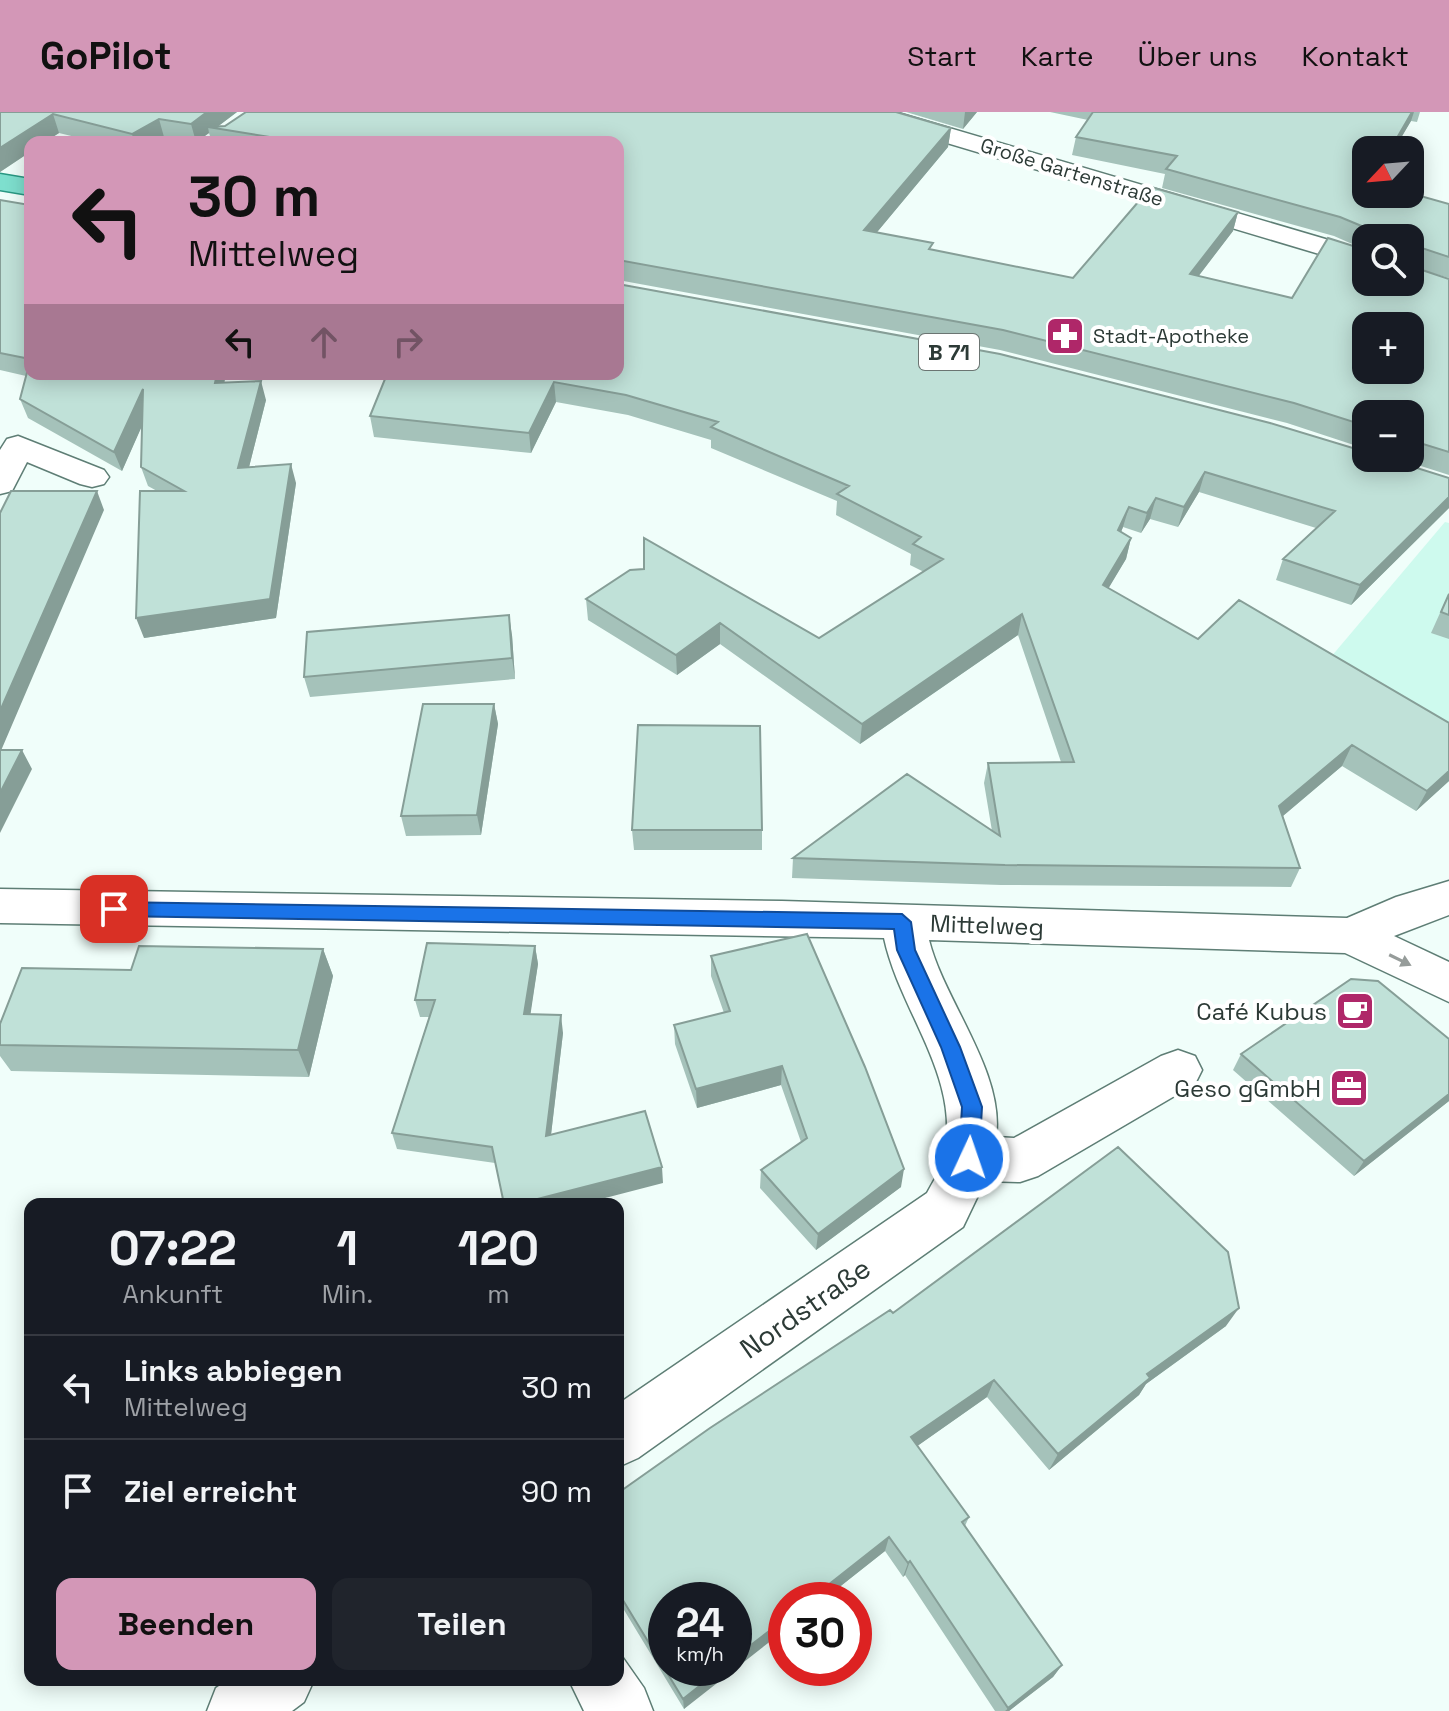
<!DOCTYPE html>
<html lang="de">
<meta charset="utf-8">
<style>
body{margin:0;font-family:"Space Grotesk",sans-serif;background:#20242c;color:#f1f3f6;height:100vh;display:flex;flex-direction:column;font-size:30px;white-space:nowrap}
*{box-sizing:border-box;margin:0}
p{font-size:26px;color:#9ea1a6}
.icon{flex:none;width:44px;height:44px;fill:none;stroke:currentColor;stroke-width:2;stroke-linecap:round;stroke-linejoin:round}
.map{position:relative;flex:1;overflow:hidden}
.panel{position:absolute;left:24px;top:1086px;width:600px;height:488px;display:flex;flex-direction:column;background:#171b24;border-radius:16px;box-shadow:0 4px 20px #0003}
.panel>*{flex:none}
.guide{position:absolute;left:24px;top:24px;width:600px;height:244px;border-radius:16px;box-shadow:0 4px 20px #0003;background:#d397b7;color:#111;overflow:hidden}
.needle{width:52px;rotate:244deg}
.buttons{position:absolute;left:1352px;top:24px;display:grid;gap:16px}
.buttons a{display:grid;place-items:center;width:72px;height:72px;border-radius:16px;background:#171b24;box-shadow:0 4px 20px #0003;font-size:40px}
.speed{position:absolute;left:648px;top:1470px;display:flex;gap:16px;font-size:40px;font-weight:700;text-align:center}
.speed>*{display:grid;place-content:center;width:104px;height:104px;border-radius:50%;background:#171b24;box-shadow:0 4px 20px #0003;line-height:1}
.speed small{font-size:20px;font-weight:400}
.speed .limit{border:12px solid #d22;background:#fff;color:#111}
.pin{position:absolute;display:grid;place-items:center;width:68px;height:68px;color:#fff;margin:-34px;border-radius:16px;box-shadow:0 4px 12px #0006}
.me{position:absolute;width:88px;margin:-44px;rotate:3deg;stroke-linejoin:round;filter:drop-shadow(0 0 6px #0008)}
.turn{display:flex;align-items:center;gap:28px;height:168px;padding:0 32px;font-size:36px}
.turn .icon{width:104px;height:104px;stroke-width:2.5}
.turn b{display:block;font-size:56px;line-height:68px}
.lanes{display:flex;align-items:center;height:76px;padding:0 32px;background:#0003;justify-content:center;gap:40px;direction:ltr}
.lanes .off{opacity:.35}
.eta{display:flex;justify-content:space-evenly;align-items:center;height:136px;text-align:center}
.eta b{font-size:48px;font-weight:800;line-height:56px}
.cta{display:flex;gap:16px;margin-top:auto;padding:16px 32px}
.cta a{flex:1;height:92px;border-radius:16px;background:#d397b7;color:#111;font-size:32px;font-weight:800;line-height:92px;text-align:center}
.cta a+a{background:#20242c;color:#f1f3f6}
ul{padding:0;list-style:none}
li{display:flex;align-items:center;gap:24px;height:104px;padding:0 32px;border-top:2px solid #363941}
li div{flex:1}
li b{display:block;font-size:30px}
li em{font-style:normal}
header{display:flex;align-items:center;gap:48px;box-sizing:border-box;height:112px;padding:0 40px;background:#d397b7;color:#111}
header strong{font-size:38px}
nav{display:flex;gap:44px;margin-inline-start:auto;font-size:28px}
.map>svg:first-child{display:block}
.built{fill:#cefaee}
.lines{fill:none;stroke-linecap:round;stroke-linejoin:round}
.minor-casing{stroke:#5e7e75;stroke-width:3}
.major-casing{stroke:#299883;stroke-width:3}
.minor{fill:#fff;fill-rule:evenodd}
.major{fill:#7edfce;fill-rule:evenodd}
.wall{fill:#a5c2ba;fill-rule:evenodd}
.shaded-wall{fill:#869e97}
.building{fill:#c0e1d8;stroke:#869e97;stroke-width:2;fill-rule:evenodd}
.oneway{fill:#969c9a}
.route{fill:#1a73e8;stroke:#114b97;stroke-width:2}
.labels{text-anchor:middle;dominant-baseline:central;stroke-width:8;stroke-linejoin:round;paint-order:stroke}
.far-street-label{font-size:20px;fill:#2c3a36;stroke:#fff}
.far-poi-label{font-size:20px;fill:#2c3a36;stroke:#fff;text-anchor:start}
.shield{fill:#fff;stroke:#6b7572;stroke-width:2}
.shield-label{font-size:22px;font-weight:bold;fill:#2c3a36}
.street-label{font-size:24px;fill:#2c3a36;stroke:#fff}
.poi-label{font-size:24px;fill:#2c3a36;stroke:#fff;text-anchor:end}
.near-street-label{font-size:28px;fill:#2c3a36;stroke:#fff}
</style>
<header>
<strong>GoPilot</strong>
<nav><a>Start</a><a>Karte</a><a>Über uns</a><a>Kontakt</a></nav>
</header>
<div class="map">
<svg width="1449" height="1599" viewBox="0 0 1449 1599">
<rect width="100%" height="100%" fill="#f0fefa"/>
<path class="built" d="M1445 410 1449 411V615L1325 552Z"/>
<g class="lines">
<g class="minor-casing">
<path id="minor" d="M857 0H895L1366 139V156L860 5Z
M18 324 104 358 109 365 104 372 92 375 80 372 27 350 12 379 0 382V338L7 327Z
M1449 769V803L1394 824 1449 850V890L1345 841 929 828C944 889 1005 960 996 1025L1014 1026 1161 944 1178 938 1195 944 1202 958 1195 972 1038 1064 1020 1070 985 1069 963 1115 638 1346 618 1355V1292L927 1081C932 1071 940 1060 943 1048 964 968 900 901 884 826L0 811V777L782 789 1347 806 1396 785Z
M618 1543 623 1546 644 1576 653 1599H584L569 1568H618Z
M228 1568H314L304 1590 292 1599H207L216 1576Z"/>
</g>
<g class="major-casing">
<path id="major" d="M0 62 30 67V83L0 78Z"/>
</g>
<use href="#minor" class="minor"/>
<use href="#major" class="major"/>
</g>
<path class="wall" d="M0 0H237L218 14 951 16 948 35 877 120 932 138 1073 166 1238 100 1233 119 1198 164 1292 186 1366 138 1334 124 1162 76 1165 62 1072 43 1076 25 1088 8 1050 0H1420L1417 10 1411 9 1366 82 1449 92V166L1419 157 1449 167V363L1396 346H1410V302H1366V337L1287 311 1000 238 618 168V30H212L209 21 197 30 164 25 156 30H96L59 21 45 30H30V40L0 60ZM1366 126H1410V170H1366Z
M906 0H977L963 17Z
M0 88 224 270 266 288 249 355 296 371 276 506 144 526 157 379 148 374 141 355 142 313 122 359 28 306 20 287 26 264 0 258Z
M387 262H618L1449 366V396L1351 493 1276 468 1283 447 1316 416 1199 380 1178 415 1150 407 1141 421 1123 415 1121 420 1131 426 1126 447 1108 476 1198 527 1449 611V669L1416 699 1342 654 1283 704 1300 756 1291 775 1001 773 792 766 793 746 992 719 984 671 988 651 1061 650 1018 523 860 632 720 532 677 563 588 508 586 487 819 526 924 460 910 453 911 442 836 403 837 389 711 336V328L628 303 556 290 531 341 374 325 370 304Z
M1449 481V527L1431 521Z
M512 523 515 567 310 585 304 565Z
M494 592 498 612 481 723 406 724 401 704Z
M632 718H762V738H634Z
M535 834 538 852 530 902 563 921 551 1022 663 1071 495 1051 397 1037 392 1021 429 905H420L415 888Z
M323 837 333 864 309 965 11 959 0 944V912L131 858Z
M711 844 901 1075 816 1138 760 1076 761 1058 801 1030 781 973 697 996 675 932 674 913 724 901 711 864Z
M1241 942 1449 989 1354 1064 1233 958Z
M893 1201 1226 1214 1146 1272 1139 1283 1049 1358 987 1285 917 1334 969 1405 965 1414 1062 1553 1053 1565 1009 1599H995L905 1463 903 1465 885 1439 823 1488H786L684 1597 618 1488V1381Z"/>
<path class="shaded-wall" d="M207 0H237L216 16 208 15 209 21 196 30 191 12Z
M965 0H977L963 17Z
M1412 0H1414L1411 9 1394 38H1390Z
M53 2 59 21 45 30H30V40L0 60V36Z
M159 7 164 25 156 30H134L132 22Z
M951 16 948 35 863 137 864 118Z
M1238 100 1233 119 1185 182 1190 162Z
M217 262H226L221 289 215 271Z
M261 269 266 288 244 375 238 356Z
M554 270 556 290 531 341 529 321Z
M143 277 150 296 122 359 114 340Z
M291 352 296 371 276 506 144 526 136 506Z
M1205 360 1199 380 1178 415 1184 395Z
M97 379 104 398 0 641V599Z
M1449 385V396L1351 493 1360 473Z
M1156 386 1150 407 1141 421 1147 401Z
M1129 395 1123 415 1113 439 1118 418Z
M1131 426 1126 447 1098 494 1103 473Z
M1022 502 1018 523 860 632 862 612Z
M509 503 512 523 515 567 512 546Z
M720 511V532L677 563 676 543Z
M494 592 498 612 481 723 477 703Z
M1352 633 1342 654 1271 714 1279 694Z
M22 638 32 657 0 721V681Z
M1449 659V669L1416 699 1427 679Z
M535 834 538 852 528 919 524 902Z
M323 837 333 864 309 965 298 938Z
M561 903 563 921 549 1040 546 1024Z
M782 954 781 973 697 996 696 977Z
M1449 982V989L1354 1064 1364 1049Z
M662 1055 663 1071 582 1092H518Z
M904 1057 901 1075 816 1138 818 1122Z
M1239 1196 1226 1214 1146 1272 1139 1283 1049 1358 1058 1342 1147 1262Z
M994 1268 987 1285 906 1342 911 1325Z
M889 1425 885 1439 823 1488H809Z
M910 1449 905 1463 903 1465 908 1451Z
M786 1506V1517L684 1597 683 1587 722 1556H734V1546Z
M1062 1553 1053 1565 1009 1599H1005Z"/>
<path class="building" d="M0 0H207L191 12 159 7 132 22 53 2 0 36Z
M246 0H896L951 16 864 118 933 131 929 137 1073 166 1151 75 1238 100 1190 162 1292 186 1328 126 1366 138V170H1410V154L1449 167V340L1410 328V302H1366V314L1294 291 1003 218 618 148V30H301L208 15 225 14ZM1366 214H1410V258H1366Z
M1093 0H1412L1390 38H1366V82H1410V81L1449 92V145L1416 134 1414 148H1410V126H1376V120L1340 105 1166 57 1177 44 1076 25Z
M0 88 30 93V247L0 241Z
M618 172 1000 242 1270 311 1366 340V346H1385L1449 366V385L1360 473 1283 447 1335 399 1205 360 1184 395 1156 386 1147 401 1129 395 1118 418 1131 426 1103 473 1198 527 1239 488 1449 611V659L1427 679 1352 633 1279 694 1300 756 1005 753 793 746 907 662 1000 724 988 651 1074 650 1022 502 862 612 720 511 676 543 586 487 630 458 644 457V426L819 526 943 447 913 432 921 425 837 382 849 374 711 315 718 310 626 283 554 270 529 321 370 304 387 262H618Z
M30 249V262H217L215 271 261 269 238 356 291 352 270 487 136 506 140 379H184L141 355 143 277 114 340 20 287Z
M11 379H97L0 599V401Z
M1449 482V503L1441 500Z
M509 503 512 546 304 565 307 520Z
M423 592H494L477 703 401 704Z
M638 613 760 614 762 718H632Z
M0 638H22L0 681Z
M807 822 865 955 904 1057 818 1122 761 1058 807 1026 782 954 696 977 674 913 730 899 711 844Z
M427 831 535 834 524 902 561 903 546 1024 645 999 662 1055 518 1092H504L492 1035 392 1021 435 888H415Z
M139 834 323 837 298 938 0 933V912L22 856 131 858Z
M1351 867 1378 869 1449 927V982L1364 1049 1241 942Z
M1118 1035 1228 1140 1239 1196 1147 1262 1150 1266 1058 1342 994 1268 911 1325 969 1405 962 1410 1062 1553 1008 1596 910 1449 908 1451 889 1425 809 1488H786V1506L734 1546V1488H666V1556H722L683 1587 618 1480V1381L710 1316 890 1198 893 1201Z"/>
<defs><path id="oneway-solid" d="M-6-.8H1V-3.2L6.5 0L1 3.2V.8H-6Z" transform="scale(2)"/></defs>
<use class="oneway" href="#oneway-solid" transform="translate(1400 848) rotate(26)"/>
<path class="route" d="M114 790 902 802 911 810 915 838 960 935 982 995 979 1046 976 1053 969 1056 962 1053 959 1046 962 995 941 935 897 838 894 817 114 804 105 797Z"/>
<defs>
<g id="pharmacy-square" transform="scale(2)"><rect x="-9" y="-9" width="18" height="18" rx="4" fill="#af2769" stroke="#fff"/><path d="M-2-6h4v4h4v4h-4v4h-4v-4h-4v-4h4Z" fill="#fff"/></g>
<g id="cafe-square" transform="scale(2)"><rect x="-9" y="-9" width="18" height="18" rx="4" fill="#af2769" stroke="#fff"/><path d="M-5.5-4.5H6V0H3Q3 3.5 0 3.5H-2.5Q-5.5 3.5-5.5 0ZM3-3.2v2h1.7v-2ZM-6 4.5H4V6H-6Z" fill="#fff"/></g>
<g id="office-square" transform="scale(2)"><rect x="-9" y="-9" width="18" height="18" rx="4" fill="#af2769" stroke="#fff"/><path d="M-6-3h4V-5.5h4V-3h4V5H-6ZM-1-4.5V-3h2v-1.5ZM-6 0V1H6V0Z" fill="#fff"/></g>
</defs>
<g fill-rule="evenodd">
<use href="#pharmacy-square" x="1065" y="224"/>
<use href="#cafe-square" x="1355" y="899"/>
<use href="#office-square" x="1349" y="976"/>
</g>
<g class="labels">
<g class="far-street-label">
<text transform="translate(1072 60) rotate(17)">Große Gartenstraße</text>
</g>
<g class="far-poi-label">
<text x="1093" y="224">Stadt-Apotheke</text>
</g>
<rect class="shield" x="919" y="222" width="60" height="36" rx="6"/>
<g class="shield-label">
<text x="949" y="240">B 71</text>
</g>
<g class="street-label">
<text transform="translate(987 813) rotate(2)">Mittelweg</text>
</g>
<g class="poi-label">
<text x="1327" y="899">Café Kubus</text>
<text x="1321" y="976">Geso gGmbH</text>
</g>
<g class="near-street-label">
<text transform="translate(805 1196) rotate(-35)">Nordstraße</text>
</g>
</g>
</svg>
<div class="buttons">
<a><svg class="needle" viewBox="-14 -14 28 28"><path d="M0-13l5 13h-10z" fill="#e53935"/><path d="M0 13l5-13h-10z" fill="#9ea1a6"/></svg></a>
<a><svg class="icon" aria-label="search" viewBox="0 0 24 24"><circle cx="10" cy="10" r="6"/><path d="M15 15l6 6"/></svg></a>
<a>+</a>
<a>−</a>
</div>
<div class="speed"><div>24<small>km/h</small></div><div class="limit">30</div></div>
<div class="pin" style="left:114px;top:797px;background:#d93025"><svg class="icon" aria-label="arrive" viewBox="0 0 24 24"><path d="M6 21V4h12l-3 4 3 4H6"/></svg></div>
<svg class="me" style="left:969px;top:1046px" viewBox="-20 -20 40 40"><circle r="17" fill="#1a73e8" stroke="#fff" stroke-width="3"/><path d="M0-11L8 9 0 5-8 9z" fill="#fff"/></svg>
<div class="guide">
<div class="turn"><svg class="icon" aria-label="left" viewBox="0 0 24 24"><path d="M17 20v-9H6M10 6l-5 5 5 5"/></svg><div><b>30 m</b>Mittelweg</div></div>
<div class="lanes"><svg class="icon" aria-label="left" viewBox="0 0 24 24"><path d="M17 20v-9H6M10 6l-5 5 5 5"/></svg><svg class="icon off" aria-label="ahead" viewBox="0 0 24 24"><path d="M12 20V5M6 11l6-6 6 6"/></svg><svg class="icon off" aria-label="right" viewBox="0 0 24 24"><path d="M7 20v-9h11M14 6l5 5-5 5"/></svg></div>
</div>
<section class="panel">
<div class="eta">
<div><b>07:22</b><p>Ankunft</p></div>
<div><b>1</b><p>Min.</p></div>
<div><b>120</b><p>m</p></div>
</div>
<ul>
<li><svg class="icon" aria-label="left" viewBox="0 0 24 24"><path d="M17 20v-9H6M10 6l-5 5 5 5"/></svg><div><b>Links abbiegen</b><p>Mittelweg</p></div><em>30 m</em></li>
<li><svg class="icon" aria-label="arrive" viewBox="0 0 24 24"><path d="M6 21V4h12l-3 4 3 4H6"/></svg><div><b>Ziel erreicht</b></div><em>90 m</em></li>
</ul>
<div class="cta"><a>Beenden</a><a>Teilen</a></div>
</section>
</div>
